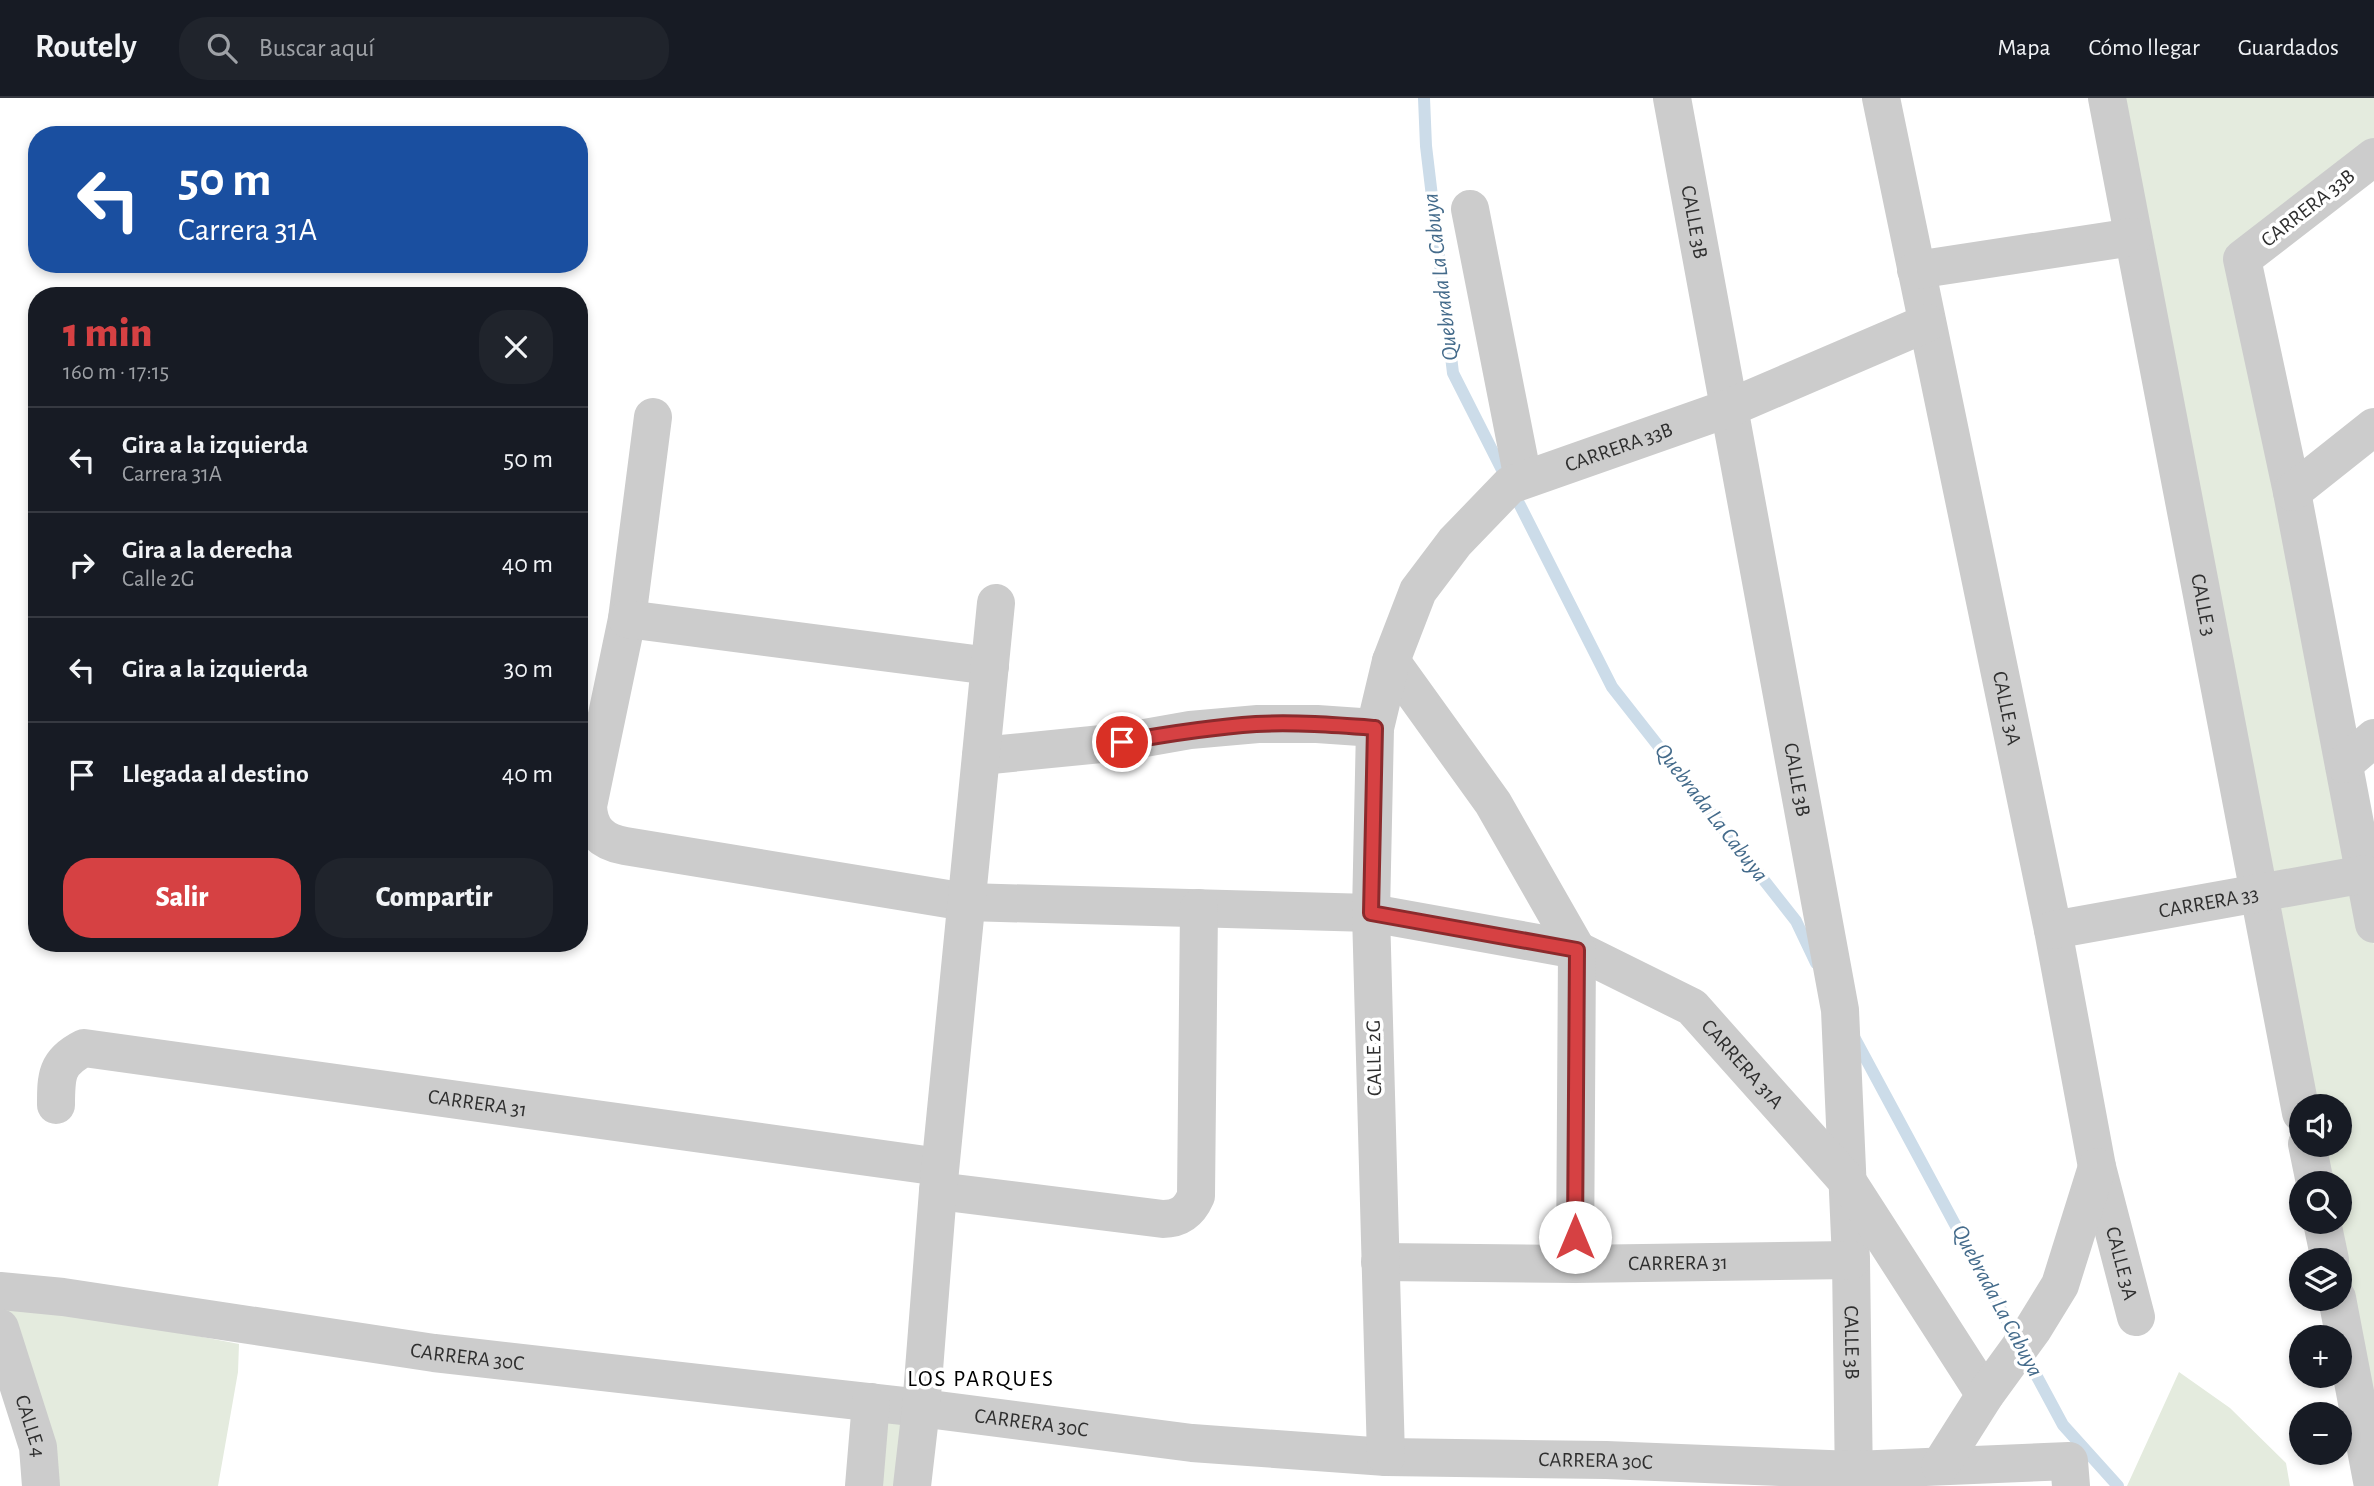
<!DOCTYPE html>
<html lang="es">
<meta charset="utf-8">
<style>
body{margin:0;font-family:"Alegreya Sans",sans-serif;background:#20242c;color:#f1f3f6;height:100vh;display:flex;flex-direction:column;font-size:26px;white-space:nowrap}
*{box-sizing:border-box;margin:0}
p{font-size:23px;color:#9ea1a6}
.icon{flex:none;width:38px;height:38px;fill:none;stroke:currentColor;stroke-width:2;stroke-linecap:round;stroke-linejoin:round}
.map{position:relative;flex:1;overflow:hidden}
.panel{position:absolute;left:28px;top:189px;width:560px;height:665px;display:flex;flex-direction:column;background:#171b24;border-radius:28px;box-shadow:0 4px 10px #0003}
.panel>*{flex:none}
.top-card{position:absolute;left:28px;top:28px;width:560px;height:147px;border-radius:28px;box-shadow:0 4px 10px #0003;background:#1a4fa0;color:#fff;overflow:hidden}
.buttons{position:absolute;left:2289px;top:996px;display:grid;gap:14px}
.buttons a{display:grid;place-items:center;width:63px;height:63px;border-radius:50%;background:#171b24;box-shadow:0 4px 10px #0003;font-size:35px}
.pin{position:absolute;display:grid;place-items:center;width:60px;height:60px;color:#fff;margin:-30px;border:4px solid #fff;border-radius:50%;box-shadow:0 2px 7px #0007}
.me{position:absolute;width:77px;margin:-38px;rotate:0deg;stroke-linejoin:round;filter:drop-shadow(0 0 5px #0008)}
.turn{display:flex;align-items:center;gap:24px;height:147px;padding:0 35px;font-size:32px}
.turn .icon{width:91px;height:91px;stroke-width:2.5}
.turn b{display:block;font-size:49px;line-height:60px}
.round{display:grid;place-items:center;flex:none;width:74px;height:74px;border-radius:28px;background:#20242c}
.headline{display:flex;align-items:center;justify-content:space-between;height:119px;padding:0 35px}
h1{font-size:42px;font-weight:800;line-height:52px;color:#d64143}
.cta{display:flex;gap:14px;margin-top:auto;padding:14px 35px}
.cta a{flex:1;height:80px;border-radius:28px;background:#d64143;color:#fff;font-size:28px;font-weight:800;line-height:80px;text-align:center}
.cta a+a{background:#20242c;color:#f1f3f6}
ul{padding:0;list-style:none}
li{display:flex;align-items:center;gap:21px;height:105px;padding:0 35px;border-top:2px solid #363941}
li div{flex:1}
li b{display:block;font-size:26px}
li em{font-style:normal}
header{display:flex;align-items:center;gap:42px;box-sizing:border-box;height:98px;padding:0 35px;background:#171b24;border-bottom:2px solid #363941}
header strong{font-size:33px}
nav{display:flex;gap:38px;margin-inline-start:auto;font-size:24px}
.search{width:490px;height:63px;background:#20242c;display:flex;align-items:center;gap:18px;box-sizing:border-box;padding:0 24px;border-radius:28px;color:#9ea1a6;font-size:26px}
.map>svg:first-child{display:block}
.green{fill:#e4ebde}
.lines{fill:none;stroke-linecap:round;stroke-linejoin:round}
.stream{stroke:#ccdce9;stroke-width:12}
.minor{stroke:#ccc;stroke-width:38}
.route-casing{stroke:#8b2a2c;stroke-width:18}
.route{stroke:#d64143;stroke-width:12}
.labels{text-anchor:middle;dominant-baseline:central;stroke-width:7;stroke-linejoin:round;paint-order:stroke}
.street-label{font-size:21px;fill:#2f2f2f;stroke:#fff}
.water-label{font-size:23px;font-style:italic;fill:#446b8b;stroke:#fff}
.neighbourhood-label{font-size:23px;letter-spacing:2px;fill:#000;stroke:#fff}
</style>
<header>
<strong>Routely</strong>
<div class="search"><svg class="icon" aria-label="search" viewBox="0 0 24 24"><circle cx="10" cy="10" r="6"/><path d="M15 15l6 6"/></svg>Buscar aquí</div>
<nav><a>Mapa</a><a>Cómo llegar</a><a>Guardados</a></nav>
</header>
<div class="map">
<svg width="2374" height="1388" viewBox="0 0 2374 1388">
<rect width="100%" height="100%" fill="#fff"/>
<path class="green" d="M2109 0H2374V45L2237 151 2284 372 2374 847V1332L2340 1200V1085H2317L2309 1047 2340 1046V1008H2302Z
M0 1200 239 1246 238 1274 218 1388H47Z
M2179 1274 2230 1310 2286 1365 2290 1388H2127Z
M874 1307 916 1313 908 1388H865Z"/>
<g class="lines">
<path class="stream" d="M1424 0 1426 48 1453 275 1612 589 1796 823 1816 865
M1853 937 2063 1327 2118 1388"/>
<g class="minor">
<path id="s1" d="M1672 0 1840 912 1851 1162 1854 1388"/>
<path id="s2" d="M1881 0 2053 832 2097 1069 2136 1219"/>
<path id="s3" d="M2107 0 2301 1015"/>
<path d="M2374 59 2242 161 2292 394 2374 826"/>
<path d="M1470 111 1523 381"/>
<path d="M1916 172 2133 139"/>
<path id="s4" d="M653 319 627 521 588 708C589 732 602 744 625 748L966 804 1371 815 1577 852 1692 909 1848 1084 1985 1297"/>
<path d="M2292 394 2374 329"/>
<path d="M627 521 990 568"/>
<path d="M1391 563 1493 705 1577 852 1575 1166"/>
<path d="M981 658 1122 644 1190 632 1258 626H1317L1375 630"/>
<path d="M2344 666 2374 640"/>
<path id="s5" d="M2053 832 2365 776"/>
<path id="s6" d="M56 1007C56 978 56 964 84 950L940 1069"/>
<path d="M2307 1046 2315 1085"/>
<path d="M938 1093 1163 1121C1180 1121 1189 1114 1196 1098L1199 810"/>
<path d="M2322 1124 2330 1162"/>
<path id="s7" d="M1380 1164 1575 1166 1851 1162"/>
<path id="s8" d="M0 1193 63 1199 434 1255 921 1310 1192 1345 1386 1359 1606 1362 1854 1372 2069 1363 2071 1388"/>
<path d="M2337 1200 2373 1388"/>
<path id="s9" d="M0 1230 38 1349 41 1388"/>
<path id="s10" d="M1386 1359 1371 815 1375 630 1391 563 1418 493 1455 444 1510 387 1729 310 1927 225"/>
<path d="M1940 1368 1985 1297 2033 1231 2060 1187 2097 1069"/>
<path d="M864 1388 871 1304"/>
<path d="M912 1388 921 1310 938 1093 996 505"/>
</g>
</g>
<g class="lines">
<g class="route-casing">
<path id="route" d="M1122 644C1167 636 1211 629 1256 626 1296 624 1335 627 1375 630L1371 815 1577 852 1575 1139"/>
</g>
<use href="#route" class="route"/>
</g>
<g class="labels">
<g class="street-label">
<text transform="translate(2308 110) rotate(-38)">CARRERA 33B</text>
<text stroke="none"><textPath href="#s1" startOffset="126">CALLE 3B</textPath></text>
<text stroke="none"><textPath href="#s10" startOffset="1129">CARRERA 33B</textPath></text>
<text stroke="none"><textPath href="#s3" startOffset="516">CALLE 3</textPath></text>
<text stroke="none"><textPath href="#s2" startOffset="623">CALLE 3A</textPath></text>
<text stroke="none"><textPath href="#s1" startOffset="693">CALLE 3B</textPath></text>
<text stroke="none"><textPath href="#s5" startOffset="158">CARRERA 33</textPath></text>
<text transform="translate(1374 960) rotate(-91)">CALLE 2G</text>
<text stroke="none"><textPath href="#s4" startOffset="1619">CARRERA 31A</textPath></text>
<text stroke="none"><textPath href="#s6" startOffset="466">CARRERA 31</textPath></text>
<text stroke="none"><textPath href="#s7" startOffset="298">CARRERA 31</textPath></text>
<text stroke="none"><textPath href="#s2" startOffset="1190">CALLE 3A</textPath></text>
<text stroke="none"><textPath href="#s1" startOffset="1260">CALLE 3B</textPath></text>
<text stroke="none"><textPath href="#s8" startOffset="472">CARRERA 30C</textPath></text>
<text stroke="none"><textPath href="#s8" startOffset="1040">CARRERA 30C</textPath></text>
<text stroke="none"><textPath href="#s9" startOffset="103">CALLE 4</textPath></text>
<text stroke="none"><textPath href="#s8" startOffset="1606">CARRERA 30C</textPath></text>
</g>
<g class="water-label">
<text transform="translate(1441 179) rotate(-97)">Quebrada La Cabuya</text>
<text transform="translate(1711 715) rotate(52)">Quebrada La Cabuya</text>
<text transform="translate(1997 1203) rotate(62)">Quebrada La Cabuya</text>
</g>
<g class="neighbourhood-label">
<text x="981" y="1281">LOS PARQUES</text>
</g>
</g>
</svg>
<div class="buttons">
<a><svg class="icon" aria-label="sound" viewBox="0 0 24 24"><path d="M4 9h4l5-4v14l-5-4H4zM17 9q2 3 0 6"/></svg></a>
<a><svg class="icon" aria-label="search" viewBox="0 0 24 24"><circle cx="10" cy="10" r="6"/><path d="M15 15l6 6"/></svg></a>
<a><svg class="icon" aria-label="layers" viewBox="0 0 24 24"><path d="M12 4l9 5-9 5-9-5zM3 14l9 5 9-5"/></svg></a>
<a>+</a>
<a>−</a>
</div>
<div class="pin" style="left:1122px;top:644px;background:#d93025"><svg class="icon" aria-label="arrive" viewBox="0 0 24 24"><path d="M6 21V4h12l-3 4 3 4H6"/></svg></div>
<svg class="me" style="left:1575px;top:1139px" viewBox="-20 -20 40 40"><circle r="19" fill="#fff"/><path d="M0-13L10 11 0 6-10 11z" fill="#d64143"/></svg>
<div class="top-card">
<div class="turn"><svg class="icon" aria-label="left" viewBox="0 0 24 24"><path d="M17 20v-9H6M10 6l-5 5 5 5"/></svg><div><b>50 m</b>Carrera 31A</div></div>
</div>
<section class="panel">
<div class="headline"><div><h1>1 min</h1><p>160 m · 17:15</p></div><a class="round"><svg class="icon" aria-label="close" viewBox="0 0 24 24"><path d="M6 6l12 12M18 6L6 18"/></svg></a></div>
<ul>
<li><svg class="icon" aria-label="left" viewBox="0 0 24 24"><path d="M17 20v-9H6M10 6l-5 5 5 5"/></svg><div><b>Gira a la izquierda</b><p>Carrera 31A</p></div><em>50 m</em></li>
<li><svg class="icon" aria-label="right" viewBox="0 0 24 24"><path d="M7 20v-9h11M14 6l5 5-5 5"/></svg><div><b>Gira a la derecha</b><p>Calle 2G</p></div><em>40 m</em></li>
<li><svg class="icon" aria-label="left" viewBox="0 0 24 24"><path d="M17 20v-9H6M10 6l-5 5 5 5"/></svg><div><b>Gira a la izquierda</b></div><em>30 m</em></li>
<li><svg class="icon" aria-label="arrive" viewBox="0 0 24 24"><path d="M6 21V4h12l-3 4 3 4H6"/></svg><div><b>Llegada al destino</b></div><em>40 m</em></li>
</ul>
<div class="cta"><a>Salir</a><a>Compartir</a></div>
</section>
</div>
